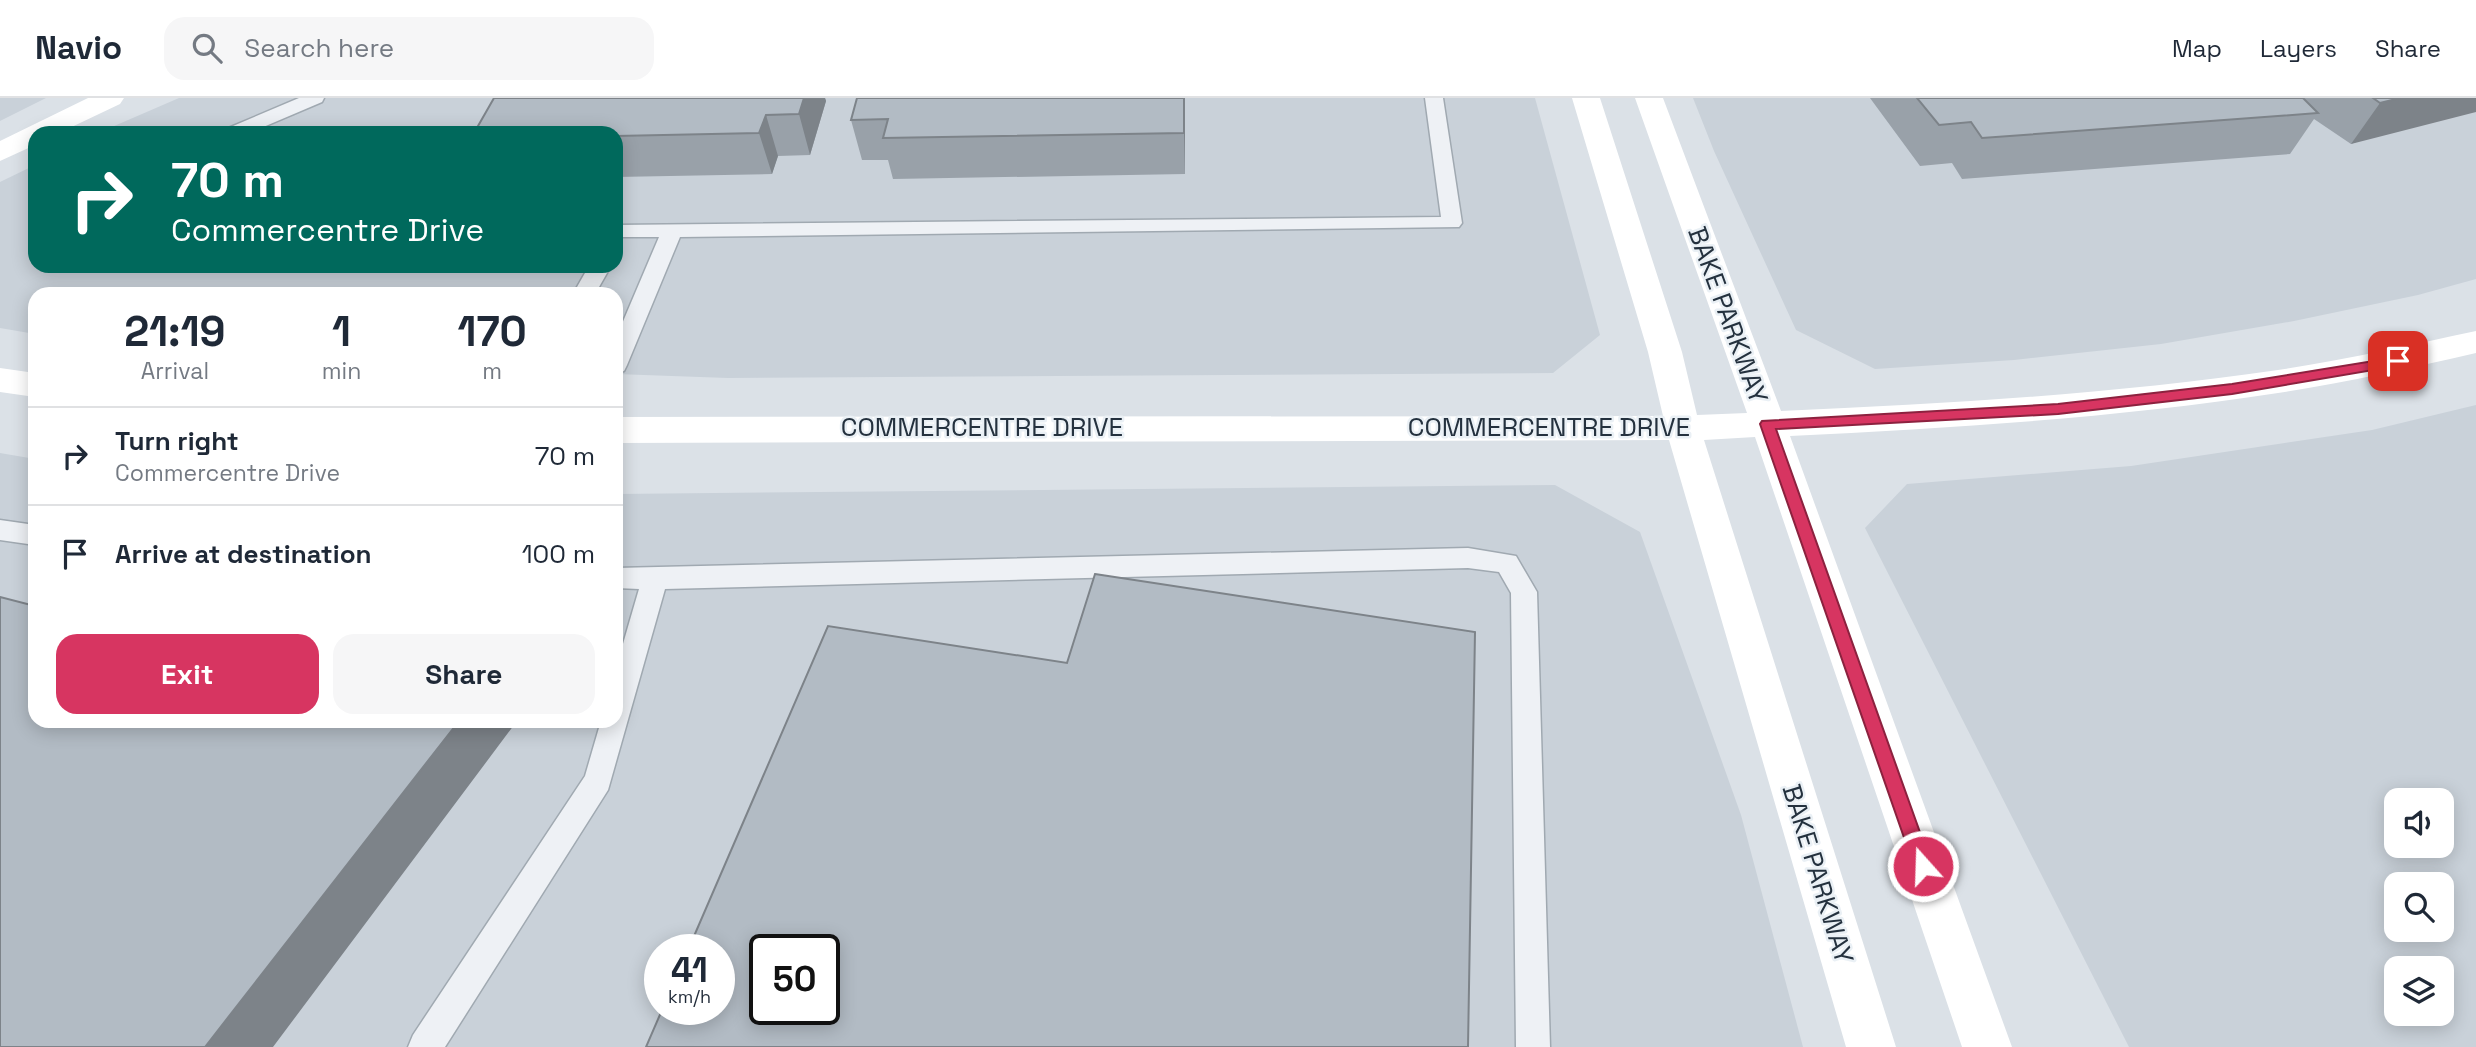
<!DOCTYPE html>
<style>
body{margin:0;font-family:"Space Grotesk",sans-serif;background:#f6f6f7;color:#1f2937;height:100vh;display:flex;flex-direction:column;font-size:26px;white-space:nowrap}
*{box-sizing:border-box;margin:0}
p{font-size:23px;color:#747a83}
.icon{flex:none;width:38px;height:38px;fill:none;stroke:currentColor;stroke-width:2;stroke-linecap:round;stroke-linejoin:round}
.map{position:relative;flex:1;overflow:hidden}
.drawer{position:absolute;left:28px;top:189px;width:595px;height:441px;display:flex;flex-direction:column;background:#fff;border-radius:21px;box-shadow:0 4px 18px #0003}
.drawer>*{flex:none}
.hud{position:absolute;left:28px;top:28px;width:595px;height:147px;border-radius:21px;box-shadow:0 4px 18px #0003;background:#00695c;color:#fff;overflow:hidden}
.fabs{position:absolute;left:2384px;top:690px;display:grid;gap:14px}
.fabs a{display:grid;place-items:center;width:70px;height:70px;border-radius:14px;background:#fff;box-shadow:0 4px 18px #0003;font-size:35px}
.speed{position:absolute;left:644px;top:836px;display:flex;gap:14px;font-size:35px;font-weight:700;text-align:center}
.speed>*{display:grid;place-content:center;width:91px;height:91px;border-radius:50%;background:#fff;box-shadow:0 4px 18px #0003;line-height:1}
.speed small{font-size:18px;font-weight:400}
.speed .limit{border:4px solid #111;border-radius:10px;background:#fff;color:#111}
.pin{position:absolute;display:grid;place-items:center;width:60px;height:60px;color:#fff;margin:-30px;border-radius:14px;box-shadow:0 4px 10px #0006}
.me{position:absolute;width:77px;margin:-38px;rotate:340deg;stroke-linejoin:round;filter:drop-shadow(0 0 5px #0008)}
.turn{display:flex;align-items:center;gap:24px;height:147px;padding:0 28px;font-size:32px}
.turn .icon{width:91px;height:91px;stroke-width:2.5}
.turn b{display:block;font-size:49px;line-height:60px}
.eta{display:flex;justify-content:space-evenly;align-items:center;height:119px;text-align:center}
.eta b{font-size:42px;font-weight:700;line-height:49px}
.primary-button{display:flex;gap:14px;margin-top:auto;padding:14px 28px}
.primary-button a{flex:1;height:80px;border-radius:21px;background:#d73561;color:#fff;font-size:28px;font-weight:700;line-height:80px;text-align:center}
.primary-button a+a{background:#f6f6f7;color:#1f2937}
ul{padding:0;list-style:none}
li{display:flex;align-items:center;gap:21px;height:98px;padding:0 28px;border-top:2px solid #e0e1e3}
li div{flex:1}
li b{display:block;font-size:26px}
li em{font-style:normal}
header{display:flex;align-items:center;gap:42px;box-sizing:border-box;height:98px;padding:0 35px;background:#fff;border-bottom:2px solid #e0e1e3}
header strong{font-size:33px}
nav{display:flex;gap:38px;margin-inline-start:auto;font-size:24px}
.search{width:490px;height:63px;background:#f6f6f7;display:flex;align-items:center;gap:18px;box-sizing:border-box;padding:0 24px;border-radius:21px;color:#747a83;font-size:26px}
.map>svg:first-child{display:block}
.built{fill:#c9d1d9;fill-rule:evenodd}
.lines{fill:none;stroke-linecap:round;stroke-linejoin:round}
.lane-casing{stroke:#a0a9b1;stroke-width:3}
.lane{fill:#eef1f5;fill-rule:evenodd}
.secondary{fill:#fff;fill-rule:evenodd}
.wall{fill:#99a1a9}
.shaded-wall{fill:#7d8389}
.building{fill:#b2bbc4;stroke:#7d8389;stroke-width:2;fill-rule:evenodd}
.route{fill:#d73561;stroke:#8c223f;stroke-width:2}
.labels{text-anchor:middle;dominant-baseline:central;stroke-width:5;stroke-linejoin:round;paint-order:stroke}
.street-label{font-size:26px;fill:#24313e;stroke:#eaf0f5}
</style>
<header>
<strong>Navio</strong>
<div class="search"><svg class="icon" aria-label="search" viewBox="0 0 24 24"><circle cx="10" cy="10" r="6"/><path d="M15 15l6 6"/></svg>Search here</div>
<nav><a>Map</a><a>Layers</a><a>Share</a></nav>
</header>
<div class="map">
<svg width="2476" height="949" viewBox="0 0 2476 949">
<rect width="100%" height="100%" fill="#dbe1e7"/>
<path class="built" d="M0 0H46L0 23Z
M179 0H1535L1600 237 1553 275 728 280 616 276V196H35V236L0 230V84L35 67V168H616V35H98Z
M1693 0H2476V181L2418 197 2294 223 2161 246 2014 262 1875 271 1796 232 1714 53Z
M2476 307V949H2129L1865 430 1907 386 2131 368 2372 332ZM2396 702H2441V747H2396ZM2396 786H2441V831H2396ZM2396 870H2441V915H2396Z
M0 355 35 361V623H616V396L1555 387 1640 434 1741 717 1803 949H0ZM660 852H719V912H660ZM765 852H824V912H765Z"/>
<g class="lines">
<g class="lane-casing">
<path id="lane" d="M299 0H324L322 4 249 35H223L226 31Z
M1425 0H1443L1462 125 1459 129 680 139 627 267 624 273 616 275V240L659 139H616V127L1441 119Z
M589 168H611L595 196H573Z
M0 422 35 427V447L0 442Z
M1468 450 1516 458 1537 494 1550 949H1516L1511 495 1499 474 1468 470 665 491 608 692 445 949H408L413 937 585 678 601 623H616V570L639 491 616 490V470Z"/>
</g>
<use href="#lane" class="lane"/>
<path class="secondary" d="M88 0H124L120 6 59 35H35V47L0 63V43Z
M1572 0H1600L1682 254 1697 317 1747 315 1635 0H1663L1781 313C1947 306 2113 296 2278 272 2345 262 2410 247 2476 233V255C2410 270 2344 285 2278 295 2116 320 1953 330 1790 338L2012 949H1962L1755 339 1704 342 1896 949H1846L1669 342 616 345V319L1663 318 1648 254Z
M0 270 35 275V299L0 294Z"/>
</g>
<path class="wall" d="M494 0H825L826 3 810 57 778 58 772 76 616 79V35Z
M1185 0V76L893 81 888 62H862L851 22Z
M1870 0H2476L2351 46 2314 21 2290 56 1962 81 1952 65 1920 68Z"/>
<path class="shaded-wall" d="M804 0H825L826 3 810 57 799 16Z
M1184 0H1185V76L1184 35Z
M2400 0H2476V14L2351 46 2380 5Z
M766 17 778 58 772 76 759 35Z
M459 623H517L273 949H205Z"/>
<path class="building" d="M494 0H804L799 16 766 17 759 35 616 38V35H474Z
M857 0H1184V35L883 40 888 21 851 22Z
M1917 0H2303L2318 15 1982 40 1971 24 1939 27Z
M2373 0H2400L2380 5Z
M1095 476 1475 534 1468 949H646L662 912H719V852H688L828 528 1067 565ZM765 852H824V912H765Z
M0 499 35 508V623H459L205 949H0Z"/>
<path class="route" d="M2398 259 2403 260V267L2232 296 2058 316 1776 331 1932 768 1930 774 1923 776 1916 774 1760 326 1762 323 2058 306 2232 286Z"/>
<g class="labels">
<g class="street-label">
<text transform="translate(1728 217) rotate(70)">BAKE PARKWAY</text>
<text x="982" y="329">COMMERCENTRE DRIVE</text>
<text x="1549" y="329">COMMERCENTRE DRIVE</text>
<text transform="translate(1818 776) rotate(73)">BAKE PARKWAY</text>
</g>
</g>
</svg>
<div class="fabs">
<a><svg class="icon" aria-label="sound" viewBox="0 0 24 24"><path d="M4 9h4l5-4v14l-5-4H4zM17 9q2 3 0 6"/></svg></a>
<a><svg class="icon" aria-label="search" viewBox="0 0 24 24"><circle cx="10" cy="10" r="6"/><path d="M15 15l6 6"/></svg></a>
<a><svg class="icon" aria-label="layers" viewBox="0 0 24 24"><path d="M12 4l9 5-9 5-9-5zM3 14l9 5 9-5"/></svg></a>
</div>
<div class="speed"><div>41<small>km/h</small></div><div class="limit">50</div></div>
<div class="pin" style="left:2398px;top:263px;background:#d93025"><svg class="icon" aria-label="arrive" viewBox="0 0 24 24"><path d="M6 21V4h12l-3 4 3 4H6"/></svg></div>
<svg class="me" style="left:1923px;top:768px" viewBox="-20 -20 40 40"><circle r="17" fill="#d73561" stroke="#fff" stroke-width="3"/><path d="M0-11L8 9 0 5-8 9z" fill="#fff"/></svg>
<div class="hud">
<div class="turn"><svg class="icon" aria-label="right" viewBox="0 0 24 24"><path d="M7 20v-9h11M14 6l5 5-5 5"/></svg><div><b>70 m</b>Commercentre Drive</div></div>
</div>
<section class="drawer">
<div class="eta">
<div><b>21:19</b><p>Arrival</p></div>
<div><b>1</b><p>min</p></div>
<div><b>170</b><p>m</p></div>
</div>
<ul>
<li><svg class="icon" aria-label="right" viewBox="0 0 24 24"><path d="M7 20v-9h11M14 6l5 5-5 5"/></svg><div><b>Turn right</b><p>Commercentre Drive</p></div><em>70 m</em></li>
<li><svg class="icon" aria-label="arrive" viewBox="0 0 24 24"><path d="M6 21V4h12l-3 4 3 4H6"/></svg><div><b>Arrive at destination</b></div><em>100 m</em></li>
</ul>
<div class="primary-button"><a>Exit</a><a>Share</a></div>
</section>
</div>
